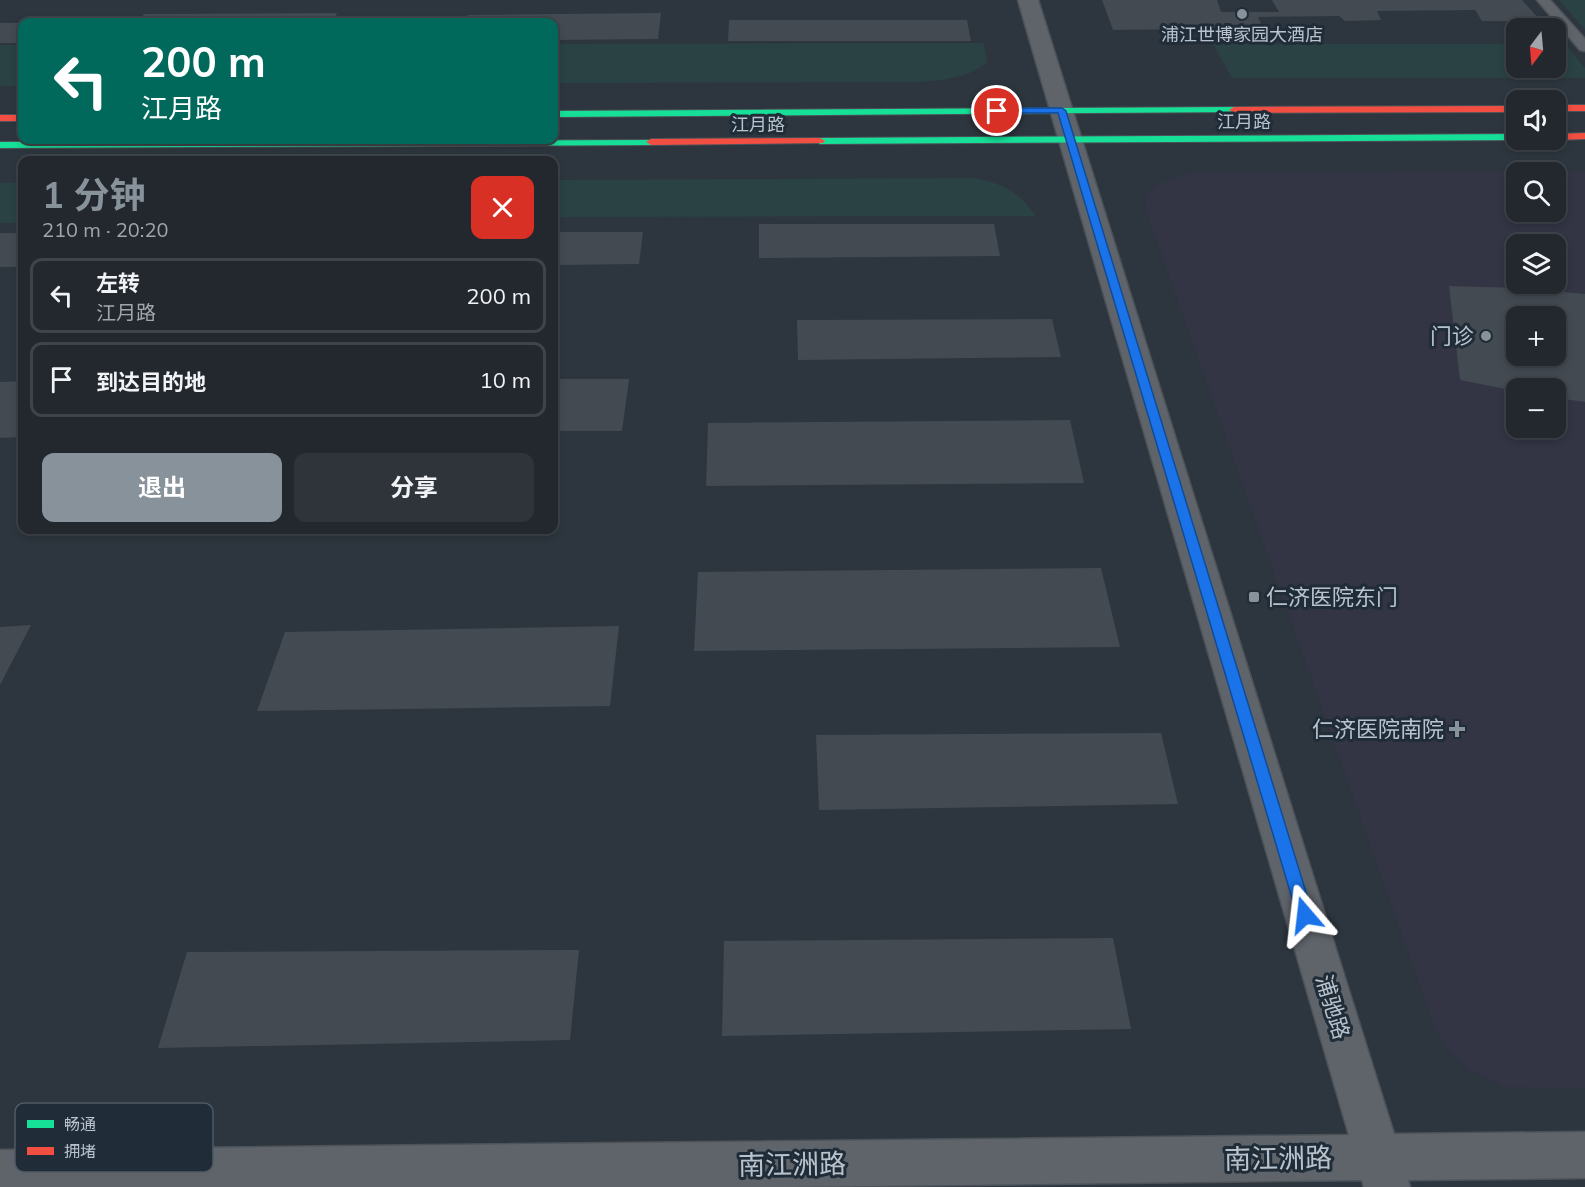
<!DOCTYPE html>
<html lang="zh">
<meta charset="utf-8">
<style>
body{margin:0;font-family:Mulish,"Noto Sans SC",sans-serif;background:#2e343a;color:#f1f3f6;height:100vh;display:flex;flex-direction:column;font-size:22px;white-space:nowrap}
*{box-sizing:border-box;margin:0}
p{font-size:20px;color:#a2a6aa}
.icon{flex:none;width:33px;height:33px;fill:none;stroke:currentColor;stroke-width:2;stroke-linecap:round;stroke-linejoin:round}
.map{position:relative;flex:1;overflow:hidden}
.side{position:absolute;left:18px;top:156px;width:540px;height:378px;display:flex;flex-direction:column;background:#22282e;border-radius:12px;box-shadow:0 3px 9px #0003,0 0 0 2px #3f444a}
.side>*{flex:none}
.top-card{position:absolute;left:18px;top:18px;width:540px;height:126px;border-radius:12px;box-shadow:0 3px 9px #0003,0 0 0 2px #3f444a;background:#00695c;color:#fff;overflow:hidden}
.needle{width:39px;rotate:196deg}
.controls{position:absolute;left:1506px;top:18px;display:grid;gap:12px}
.controls a{display:grid;place-items:center;width:60px;height:60px;border-radius:12px;background:#22282e;box-shadow:0 3px 9px #0003,0 0 0 2px #3f444a;font-size:30px}
.pin{position:absolute;display:grid;place-items:center;width:51px;height:51px;color:#fff;margin:-26px;border:3px solid #fff;border-radius:50%;box-shadow:0 2px 6px #0007}
.me{position:absolute;width:66px;margin:-33px;rotate:343deg;stroke-linejoin:round;filter:drop-shadow(0 0 4px #0008)}
.turn{display:flex;align-items:center;gap:21px;height:126px;padding:0 24px;font-size:27px}
.turn .icon{width:78px;height:78px;stroke-width:2.5}
.turn b{display:block;font-size:42px;line-height:51px}
.round{display:grid;place-items:center;flex:none;width:63px;height:63px;border-radius:12px;background:#2e343a}
.headline{display:flex;align-items:center;justify-content:space-between;height:102px;padding:0 24px}
h1{font-size:36px;font-weight:700;line-height:45px;color:#88929b}
.action{display:flex;gap:12px;margin-top:auto;padding:12px 24px}
.action a{flex:1;height:69px;border-radius:12px;background:#88929b;color:#fff;font-size:24px;font-weight:700;line-height:69px;text-align:center}
.action a+a{background:#2e343a;color:#f1f3f6}
ul{padding:0;list-style:none}
li{display:flex;align-items:center;gap:18px;height:75px;margin:0 12px 9px;padding:0 12px;border:3px solid #3f444a;border-radius:12px}
li div{flex:1}
li b{display:block;font-size:22px}
li em{font-style:normal}
.map>svg:first-child{display:block}
.medical{fill:#333444;fill-rule:evenodd}
.green{fill:#2a4244}
.building{fill:#434a51;fill-rule:evenodd}
.lines{fill:none;stroke-linecap:round;stroke-linejoin:round}
.lane-casing{stroke:#4c5258;stroke-width:3}
.street-casing{stroke:#4c5258;stroke-width:3}
.fast-casing{stroke:#4c5258;stroke-width:2}
.jam-casing{stroke:#4c5258;stroke-width:2}
.lane{fill:#5f646b;fill-rule:evenodd}
.street{fill:#5f646b;fill-rule:evenodd}
.fast{fill:#16e098;fill-rule:evenodd}
.jam{fill:#f24e42;fill-rule:evenodd}
.route{fill:#1a73e8;stroke:#114b97;stroke-width:1.5}
.poi-dot{fill:#88929b;stroke:#202d39;stroke-width:2}
.labels{text-anchor:middle;dominant-baseline:central;stroke-width:6;stroke-linejoin:round;paint-order:stroke}
.far-poi-label{font-size:18px;fill:#b9c3cd;stroke:#202d39}
.far-street-label{font-size:18px;fill:#b9c3cd;stroke:#202d39}
.poi-label{font-size:22px;fill:#b9c3cd;stroke:#202d39;text-anchor:end}
.street-label{font-size:22px;fill:#b9c3cd;stroke:#202d39}
.near-street-label{font-size:27px;fill:#b9c3cd;stroke:#202d39}
.key{fill:#202d39;stroke:#4e5a65;stroke-width:1.5}
.key-label{font-size:16px;fill:#b9c3cd}
</style>
<div class="map">
<svg width="1585" height="1187" viewBox="0 0 1585 1187">
<rect width="100%" height="100%" fill="#2d363e"/>
<path class="medical" d="M1585 171V1088L1504 1087 1471 1071 1447 1050 1436 1031 1146 211V200L1150 191 1162 182 1192 173ZM1516 172H1556V212H1516ZM1516 244H1556V284H1516ZM1516 316H1556V356H1516ZM1516 388H1556V428H1516Z"/>
<path class="green" d="M1559 0H1585V30Z
M984 43 987 62C967 79 946 79 921 82L554 83V44Z
M1556 43H1564L1585 68V78H1232L1213 44H1516V68H1556Z
M0 45H22V86H0Z
M973 178C1002 183 1019 191 1036 216L554 217V180Z
M0 183H22V223H0Z"/>
<path class="building" d="M1102 0H1217L1221 12H1279L1272 0H1522L1541 21H1482L1475 10 1377 11 1381 20 1345 21 1339 16 1258 17 1263 28 1113 30Z
M337 13 333 22H138L144 14Z
M661 13 658 39 554 40V22H465L468 15Z
M729 20H967L971 41H728Z
M0 23H22V43H0Z
M759 224H994L1000 256 759 258Z
M554 232H643L639 264 554 265Z
M0 233H22V267H0Z
M1449 286 1519 288 1585 294V402L1556 398V388H1516V391L1460 380ZM1516 316H1556V356H1516Z
M1052 319 1061 357 798 360 797 320Z
M554 379H629L622 431H554Z
M22 381V437L0 438V382Z
M1070 420 1084 483 706 486 708 423Z
M1101 568 1120 647 694 651 698 572Z
M31 625 0 685V627Z
M619 626 610 706 257 711 285 632Z
M1161 733 1178 804 819 810 816 735Z
M1113 938 1131 1029 722 1036 724 941Z
M579 950 570 1040 158 1048 187 952Z"/>
<g class="lines">
<g class="lane-casing">
<path id="lane" d="M1537 0H1550L1585 39V51L1580 50Z"/>
</g>
<g class="street-casing">
<path id="street" d="M1018 0H1038L1394 1134 1585 1132V1178L1408 1180 1410 1187H1364L1362 1180 787 1187H0V1150L1349 1135Z"/>
</g>
<g class="fast-casing">
<path id="fast" d="M1234 107 1239 110 1237 112 554 117V111Z
M1516 134V140L820 144 815 141 820 138Z
M654 140V144L651 145 0 148V142Z"/>
</g>
<g class="jam-casing">
<path id="jam" d="M1556 105H1585V111H1556Z
M1516 106V112L1234 113 1229 110 1234 107Z
M0 115H22V121H0Z
M1585 133V139L1556 140H1555L1556 134Z
M820 138 825 141 823 143 651 145 646 142 651 139Z"/>
</g>
<use href="#lane" class="lane"/>
<use href="#street" class="street"/>
<use href="#fast" class="fast"/>
<use href="#jam" class="jam"/>
</g>
<path class="route" d="M997 108H1062L1066 111 1313 915 1311 920 1305 922 1299 920 1297 915 1058 113H994L992 111Z"/>
<g class="poi-dot">
<circle cx="1242" cy="14" r="6"/>
<circle cx="1486" cy="336" r="6"/>
<rect x="1248" y="591" width="12" height="12" rx="3"/>
<path d="M1454 720h6v6h6v6h-6v6h-6v-6h-6v-6h6z"/>
</g>
<g class="labels">
<g class="far-poi-label">
<text x="1242" y="34">浦江世博家园大酒店</text>
</g>
<g class="far-street-label">
<text x="1244" y="121">江月路</text>
<text x="758" y="124">江月路</text>
</g>
<g class="poi-label">
<text x="1474" y="336">门诊</text>
<text x="1266" y="597" text-anchor="start">仁济医院东门</text>
<text x="1444" y="729">仁济医院南院</text>
</g>
<g class="street-label">
<text transform="translate(1333 1007) rotate(73)">浦驰路</text>
</g>
<g class="near-street-label">
<text transform="translate(1278 1158) rotate(-1)">南江洲路</text>
<text transform="translate(792 1164) rotate(-1)">南江洲路</text>
</g>
</g>
<rect x="15" y="1103" width="198" height="69" rx="9" class="key"/>
<rect x="27" y="1120" width="27" height="8" fill="#16e098"/>
<rect x="27" y="1147" width="27" height="8" fill="#f24e42"/>
<g class="key-label">
<text x="64" y="1130">畅通</text>
<text x="64" y="1157">拥堵</text>
</g>
</svg>
<div class="controls">
<a><svg class="needle" viewBox="-14 -14 28 28"><path d="M0-13l5 13h-10z" fill="#e53935"/><path d="M0 13l5-13h-10z" fill="#a2a6aa"/></svg></a>
<a><svg class="icon" aria-label="sound" viewBox="0 0 24 24"><path d="M4 9h4l5-4v14l-5-4H4zM17 9q2 3 0 6"/></svg></a>
<a><svg class="icon" aria-label="search" viewBox="0 0 24 24"><circle cx="10" cy="10" r="6"/><path d="M15 15l6 6"/></svg></a>
<a><svg class="icon" aria-label="layers" viewBox="0 0 24 24"><path d="M12 4l9 5-9 5-9-5zM3 14l9 5 9-5"/></svg></a>
<a>+</a>
<a>−</a>
</div>
<div class="pin" style="left:997px;top:111px;background:#d93025"><svg class="icon" aria-label="arrive" viewBox="0 0 24 24"><path d="M6 21V4h12l-3 4 3 4H6"/></svg></div>
<svg class="me" style="left:1305px;top:915px" viewBox="-20 -20 40 40"><path d="M0-17L14 15 0 8-14 15z" fill="#1a73e8" stroke="#fff" stroke-width="4"/></svg>
<div class="top-card">
<div class="turn"><svg class="icon" aria-label="left" viewBox="0 0 24 24"><path d="M17 20v-9H6M10 6l-5 5 5 5"/></svg><div><b>200 m</b>江月路</div></div>
</div>
<section class="side">
<div class="headline"><div><h1>1 分钟</h1><p>210 m · 20:20</p></div><a class="round" style="background:#d93025;color:#fff"><svg class="icon" aria-label="close" viewBox="0 0 24 24"><path d="M6 6l12 12M18 6L6 18"/></svg></a></div>
<ul>
<li><svg class="icon" aria-label="left" viewBox="0 0 24 24"><path d="M17 20v-9H6M10 6l-5 5 5 5"/></svg><div><b>左转</b><p>江月路</p></div><em>200 m</em></li>
<li><svg class="icon" aria-label="arrive" viewBox="0 0 24 24"><path d="M6 21V4h12l-3 4 3 4H6"/></svg><div><b>到达目的地</b></div><em>10 m</em></li>
</ul>
<div class="action"><a>退出</a><a>分享</a></div>
</section>
</div>
